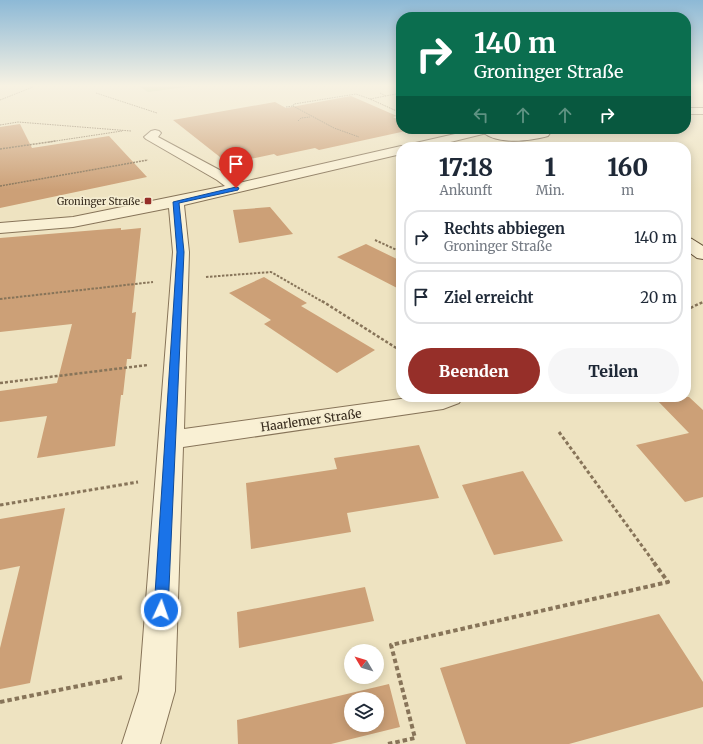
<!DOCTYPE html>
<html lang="de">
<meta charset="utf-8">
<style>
body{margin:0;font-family:Merriweather,serif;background:#f6f6f7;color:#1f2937;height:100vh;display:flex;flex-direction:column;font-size:15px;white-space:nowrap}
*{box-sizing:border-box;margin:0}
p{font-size:13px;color:#747a83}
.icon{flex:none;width:22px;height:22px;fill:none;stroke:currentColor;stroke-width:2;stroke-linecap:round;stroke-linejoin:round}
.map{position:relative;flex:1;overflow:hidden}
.side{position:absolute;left:396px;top:142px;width:295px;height:260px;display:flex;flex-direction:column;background:#fff;border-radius:16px;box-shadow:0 2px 10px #0003}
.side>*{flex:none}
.hud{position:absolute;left:396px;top:12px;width:295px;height:122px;border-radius:16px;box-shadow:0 2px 10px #0003;background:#0b6e4f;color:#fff;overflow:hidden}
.needle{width:26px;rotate:308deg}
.tools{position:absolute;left:344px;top:644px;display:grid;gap:8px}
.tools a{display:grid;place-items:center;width:40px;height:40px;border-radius:50%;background:#fff;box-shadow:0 2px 10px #0003;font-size:20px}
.pin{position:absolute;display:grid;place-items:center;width:34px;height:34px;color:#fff;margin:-41px -17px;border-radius:50% 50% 50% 0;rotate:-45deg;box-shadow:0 0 4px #0007}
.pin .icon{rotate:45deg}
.me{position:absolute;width:44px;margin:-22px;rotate:3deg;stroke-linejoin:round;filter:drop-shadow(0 0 3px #0008)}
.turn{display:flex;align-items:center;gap:14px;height:84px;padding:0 12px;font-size:18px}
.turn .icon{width:52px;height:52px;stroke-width:2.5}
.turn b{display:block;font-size:28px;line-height:34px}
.lanes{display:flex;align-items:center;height:38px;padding:0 12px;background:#0003;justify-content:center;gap:20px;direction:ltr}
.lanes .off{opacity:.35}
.eta{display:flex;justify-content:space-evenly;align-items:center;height:68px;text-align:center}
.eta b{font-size:24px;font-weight:800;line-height:28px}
.cta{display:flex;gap:8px;margin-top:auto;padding:8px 12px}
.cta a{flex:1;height:46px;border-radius:24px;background:#962f29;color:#fff;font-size:16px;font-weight:800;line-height:46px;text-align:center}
.cta a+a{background:#f6f6f7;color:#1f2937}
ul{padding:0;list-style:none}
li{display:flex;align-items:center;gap:12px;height:54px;margin:0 8px 6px;padding:0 4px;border:2px solid #e0e1e3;border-radius:16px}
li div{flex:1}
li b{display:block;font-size:15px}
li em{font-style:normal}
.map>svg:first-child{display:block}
.green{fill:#c2cc95}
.building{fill:#cca077;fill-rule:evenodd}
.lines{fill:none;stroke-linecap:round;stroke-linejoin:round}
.street-casing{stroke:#877459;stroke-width:2}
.secondary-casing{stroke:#69553c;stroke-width:2}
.path-far5{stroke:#877459;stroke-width:1;stroke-dasharray:1.5 1;stroke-linecap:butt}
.path-far4{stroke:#877459;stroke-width:1.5;stroke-dasharray:2 1;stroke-linecap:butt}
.path-far3{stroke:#877459;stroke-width:2;stroke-dasharray:2.5 1.5;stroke-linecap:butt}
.path-far2{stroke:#877459;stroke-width:2.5;stroke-dasharray:3 2;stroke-linecap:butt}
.path-far1{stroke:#877459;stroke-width:3;stroke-dasharray:3.5 2.5;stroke-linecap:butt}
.path{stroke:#877459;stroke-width:4;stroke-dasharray:4.5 3;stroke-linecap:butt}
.street{fill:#f9f0d4;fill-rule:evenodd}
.secondary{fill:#f9f0d4;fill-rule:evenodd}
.route{fill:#1a73e8;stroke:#114b97}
.poi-dot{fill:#962f29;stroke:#f5edd1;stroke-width:1.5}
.labels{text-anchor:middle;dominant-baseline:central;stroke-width:3.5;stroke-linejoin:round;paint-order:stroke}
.far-poi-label{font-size:10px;fill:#372b1d;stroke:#f5edd1;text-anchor:end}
.street-label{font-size:12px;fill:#372b1d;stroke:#f5edd1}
</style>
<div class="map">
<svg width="703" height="744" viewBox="0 0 703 744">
<rect width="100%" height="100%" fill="#eee3c1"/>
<path class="green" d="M139 86H193L148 92Z"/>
<path class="building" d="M351 96 397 116 393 117 401 121V129H415L319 150 315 148 277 156 274 154 226 164 225 161 173 120 275 102 286 108Z
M20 124 32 148 109 136 147 177 0 208V127Z
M270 207 293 234 239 243 233 210Z
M121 228V230L141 228 132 313 136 312 131 359H127L123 395H121L115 446 37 458 47 416 0 422V391L57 383 72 324 0 332V238Z
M366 244 401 261V290L337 257Z
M264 277 307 303 301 306 375 350 337 373 264 324 271 320 229 293Z
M654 397H689L703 410V497L685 502 636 445 689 433Z
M419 445 439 498 347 513 351 532 251 549 246 483 337 469 334 458Z
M523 471 563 541 494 555 462 485Z
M65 508 30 683 0 689V648L20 566 0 570V519Z
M365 587 374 621 239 648 237 612Z
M659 614 703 682V707L569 744H466L440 668Z
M389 684 400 727 331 744H238L237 720ZM351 699H377V725H351Z"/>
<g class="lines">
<g class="street-casing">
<path id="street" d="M686 108H703V114H686Z
M477 129 493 130 491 132 430 147H409L411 144Z
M155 130 159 131 161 133 158 137 227 174 239 183 401 146 404 147H401V154L184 205 189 252 184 429 415 397H463L459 403 443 409 183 447 175 691 160 744H122L139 691 173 252 169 208 73 227 0 233V223L73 217 225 186 217 180 146 139 144 137 151 131Z"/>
</g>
<g class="secondary-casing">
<path id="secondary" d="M480 129H494L502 132 514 134 540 132 541 129H553L548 136C530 141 493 146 480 129Z
M686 237 692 239 703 246V259L697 258 686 250Z"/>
</g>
<path class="path-far5" d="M96 93 157 113
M380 93 386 96
M401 93 370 99 401 113
M0 100 33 87
M293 106 334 128 359 137
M286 107 293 106 294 104 356 94 370 99
M298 121 301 118 310 117
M0 125 18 122 131 131
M49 142 122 131"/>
<path class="path-far4" d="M0 149 56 141
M0 186 148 160"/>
<path class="path-far3" d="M375 240 401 252
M206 277 271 272 323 302
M0 299 153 282"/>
<path class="path-far2" d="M322 301 401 351
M686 305 690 308
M686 310 703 302
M0 383 148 365"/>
<path class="path-far1" d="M559 432 653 561
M0 505 138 482"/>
<path class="path" d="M0 702 123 677
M388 744 415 738 391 645 668 582 652 560"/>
<use href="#street" class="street"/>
<use href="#secondary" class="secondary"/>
</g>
<linearGradient id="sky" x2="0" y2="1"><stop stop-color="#8db9d6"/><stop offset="0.45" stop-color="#f7f2e3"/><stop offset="1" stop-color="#f7f2e3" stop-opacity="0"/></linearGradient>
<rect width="703" height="190" fill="url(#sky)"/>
<path class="route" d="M236 187 239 188 238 190 179 203 184 252 168 610 166 615 161 617 156 615 154 610 177 252 173 202Z"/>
<rect class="poi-dot" x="144" y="197" width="8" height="8" rx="2"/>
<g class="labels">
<g class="far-poi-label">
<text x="140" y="201">Groninger Straße</text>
</g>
<g class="street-label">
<text transform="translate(311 420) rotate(-8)">Haarlemer Straße</text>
</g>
</g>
</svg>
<div class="tools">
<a><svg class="needle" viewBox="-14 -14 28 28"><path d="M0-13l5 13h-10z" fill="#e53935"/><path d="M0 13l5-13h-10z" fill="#747a83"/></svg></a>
<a><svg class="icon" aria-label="layers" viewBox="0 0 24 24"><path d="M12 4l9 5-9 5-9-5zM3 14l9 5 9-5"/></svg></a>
</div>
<div class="pin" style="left:236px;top:188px;background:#d93025"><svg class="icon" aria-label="arrive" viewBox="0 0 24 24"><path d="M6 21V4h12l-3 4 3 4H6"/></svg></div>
<svg class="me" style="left:161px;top:610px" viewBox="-20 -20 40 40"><circle r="17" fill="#1a73e8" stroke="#fff" stroke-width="3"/><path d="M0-11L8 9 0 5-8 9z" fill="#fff"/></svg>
<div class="hud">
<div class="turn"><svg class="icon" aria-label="right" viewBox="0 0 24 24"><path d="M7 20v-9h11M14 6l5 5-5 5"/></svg><div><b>140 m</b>Groninger Straße</div></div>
<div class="lanes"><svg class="icon off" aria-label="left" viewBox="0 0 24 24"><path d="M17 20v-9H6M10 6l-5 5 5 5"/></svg><svg class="icon off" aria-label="ahead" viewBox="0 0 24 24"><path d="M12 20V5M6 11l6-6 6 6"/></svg><svg class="icon off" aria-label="ahead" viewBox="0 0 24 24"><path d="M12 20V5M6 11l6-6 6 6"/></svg><svg class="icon" aria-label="right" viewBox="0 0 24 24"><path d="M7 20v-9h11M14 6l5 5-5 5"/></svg></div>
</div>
<section class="side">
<div class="eta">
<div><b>17:18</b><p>Ankunft</p></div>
<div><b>1</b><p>Min.</p></div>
<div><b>160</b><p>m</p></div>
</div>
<ul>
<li><svg class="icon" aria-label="right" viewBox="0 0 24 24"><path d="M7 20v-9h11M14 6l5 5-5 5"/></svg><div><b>Rechts abbiegen</b><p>Groninger Straße</p></div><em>140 m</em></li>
<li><svg class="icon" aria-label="arrive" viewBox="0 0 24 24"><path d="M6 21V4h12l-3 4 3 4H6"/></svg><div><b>Ziel erreicht</b></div><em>20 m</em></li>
</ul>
<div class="cta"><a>Beenden</a><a>Teilen</a></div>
</section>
</div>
